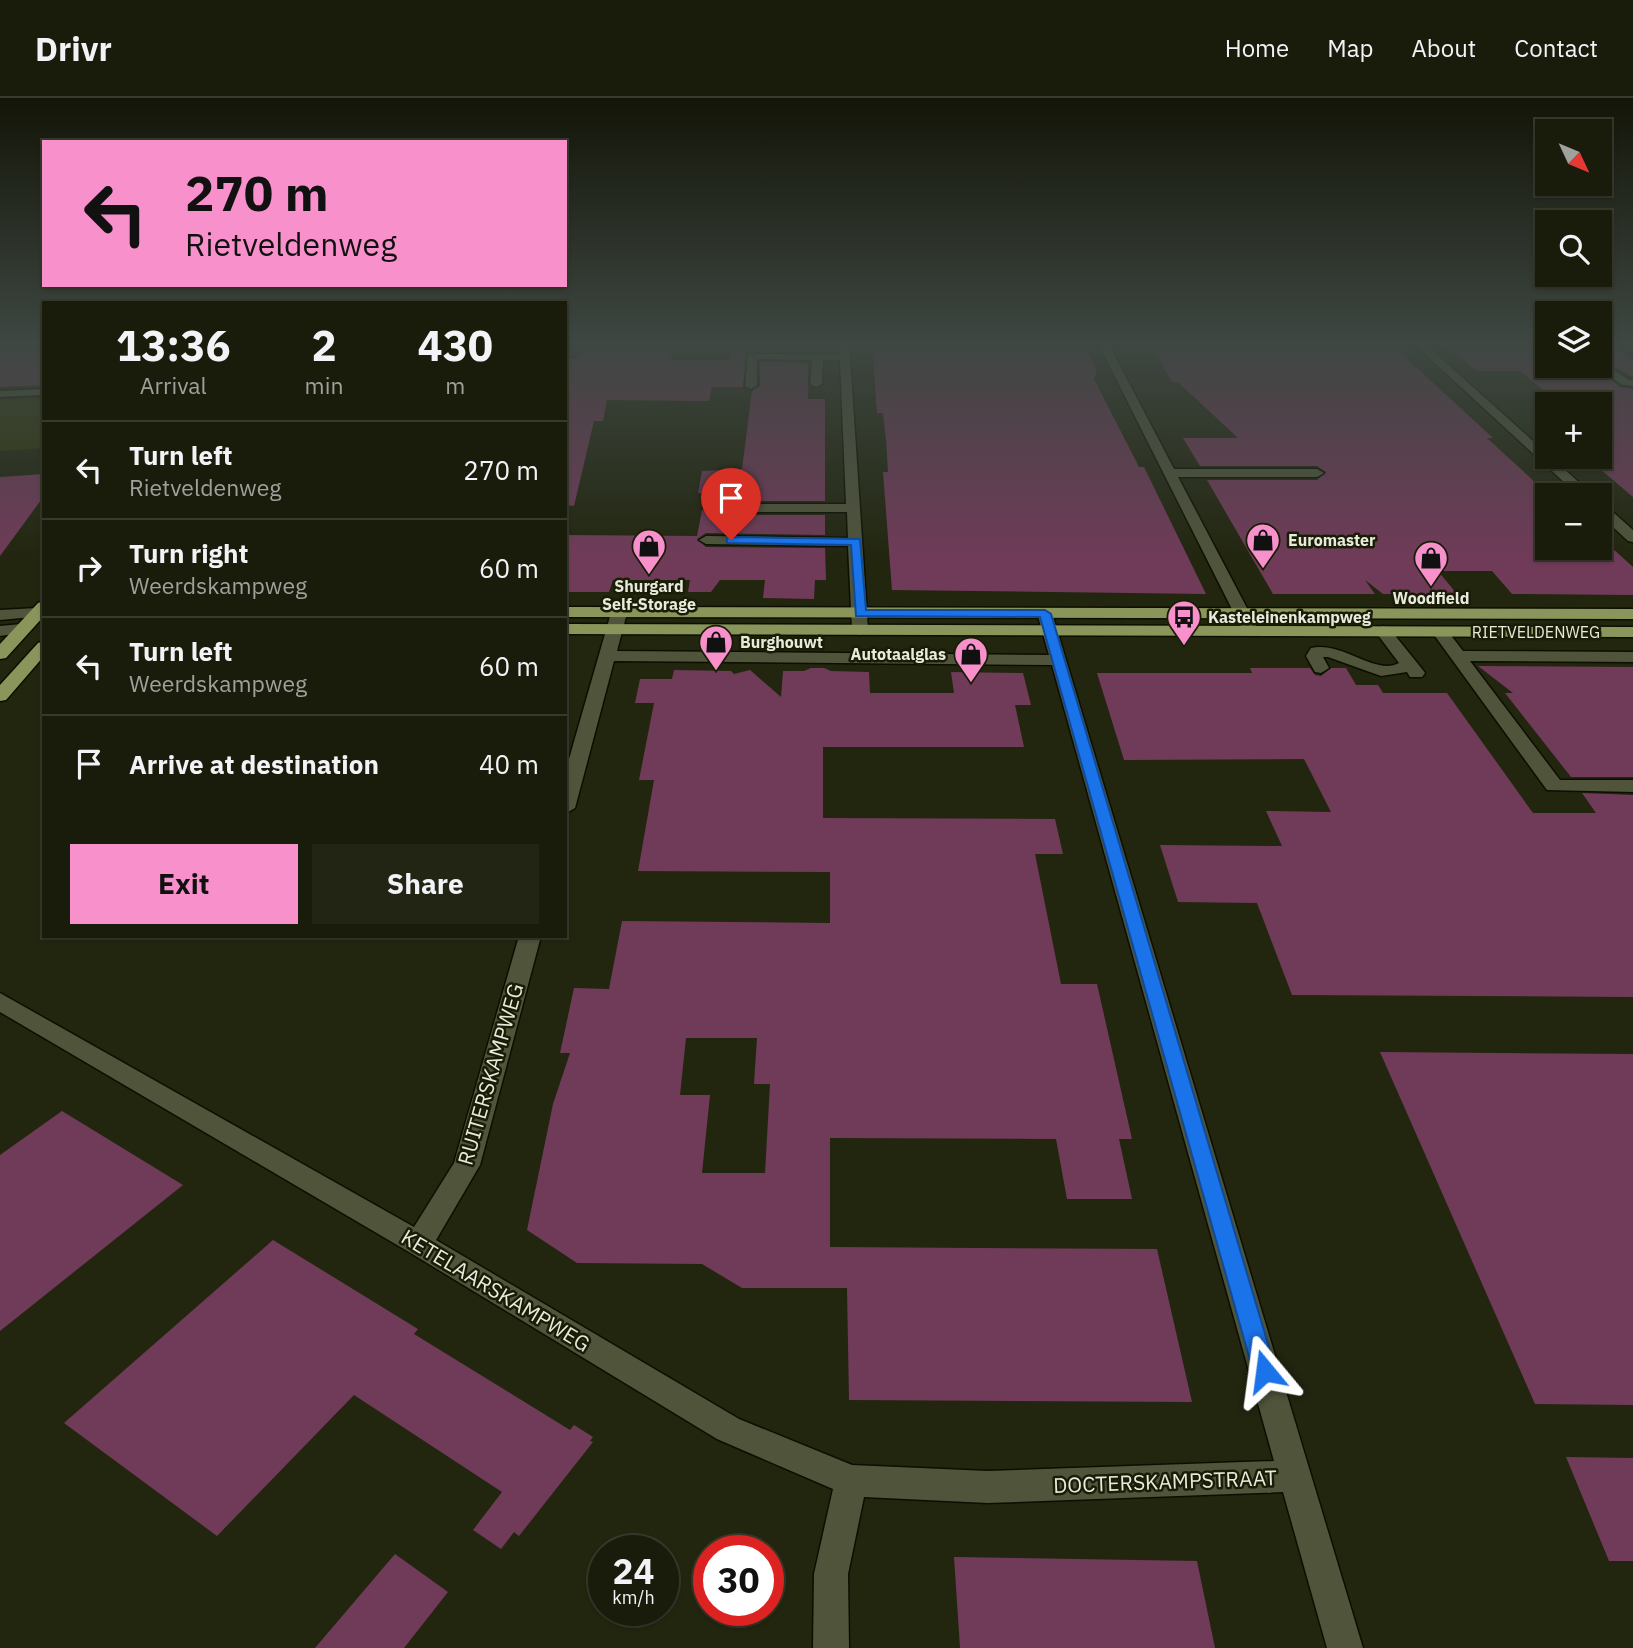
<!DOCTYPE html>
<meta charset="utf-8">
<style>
body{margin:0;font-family:"IBM Plex Sans",sans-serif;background:#232514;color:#f1f3f6;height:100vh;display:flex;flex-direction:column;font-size:26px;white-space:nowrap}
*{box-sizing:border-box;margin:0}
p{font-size:23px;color:#9fa19d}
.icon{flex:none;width:38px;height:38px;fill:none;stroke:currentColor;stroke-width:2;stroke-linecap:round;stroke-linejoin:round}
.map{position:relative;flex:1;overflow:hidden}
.sheet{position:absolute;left:42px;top:203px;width:525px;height:637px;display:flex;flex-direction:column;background:#1a1c0b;border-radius:0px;box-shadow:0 2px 5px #0004,0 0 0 2px #383a2c}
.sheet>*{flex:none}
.top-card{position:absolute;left:42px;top:42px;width:525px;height:147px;border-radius:0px;box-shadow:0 2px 5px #0004,0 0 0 2px #383a2c;background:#f890cb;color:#111;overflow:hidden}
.needle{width:46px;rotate:134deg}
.tools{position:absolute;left:1535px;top:21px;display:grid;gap:14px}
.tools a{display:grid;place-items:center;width:77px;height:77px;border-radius:0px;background:#1a1c0b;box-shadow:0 2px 5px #0004,0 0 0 2px #383a2c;font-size:35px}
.speed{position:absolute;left:588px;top:1437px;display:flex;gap:14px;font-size:35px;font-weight:700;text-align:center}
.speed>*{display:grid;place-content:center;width:91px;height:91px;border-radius:50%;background:#1a1c0b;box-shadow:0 2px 5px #0004,0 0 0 2px #383a2c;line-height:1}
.speed small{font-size:18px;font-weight:400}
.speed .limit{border:10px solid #d22;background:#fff;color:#111}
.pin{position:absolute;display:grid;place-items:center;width:60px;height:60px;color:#fff;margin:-72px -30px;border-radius:50% 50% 50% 0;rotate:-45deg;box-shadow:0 0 7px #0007}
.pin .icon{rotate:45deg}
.me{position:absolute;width:77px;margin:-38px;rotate:344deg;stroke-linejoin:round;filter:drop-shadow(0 0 5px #0008)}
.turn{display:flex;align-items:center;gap:24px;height:147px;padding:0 28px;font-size:32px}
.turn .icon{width:91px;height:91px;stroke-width:2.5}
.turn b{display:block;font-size:49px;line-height:60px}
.eta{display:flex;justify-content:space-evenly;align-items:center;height:119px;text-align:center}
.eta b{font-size:42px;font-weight:700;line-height:49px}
.action{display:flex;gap:14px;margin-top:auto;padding:14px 28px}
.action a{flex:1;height:80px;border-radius:0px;background:#f890cb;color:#111;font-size:28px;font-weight:700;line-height:80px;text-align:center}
.action a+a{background:#232514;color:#f1f3f6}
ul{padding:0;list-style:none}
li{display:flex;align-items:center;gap:21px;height:98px;padding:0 28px;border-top:2px solid #383a2c}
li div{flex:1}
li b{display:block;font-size:26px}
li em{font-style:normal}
header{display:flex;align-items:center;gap:42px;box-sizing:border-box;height:98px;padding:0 35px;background:#1a1c0b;border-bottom:2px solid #383a2c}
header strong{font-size:33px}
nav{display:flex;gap:38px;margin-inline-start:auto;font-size:24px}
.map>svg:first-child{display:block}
.green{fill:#2f3609}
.building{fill:#703b59;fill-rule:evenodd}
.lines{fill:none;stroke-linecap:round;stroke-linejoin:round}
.minor-casing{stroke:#0c0f00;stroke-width:3}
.major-casing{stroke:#0c0f00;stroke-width:3}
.minor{fill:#4f543b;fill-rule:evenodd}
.major{fill:#89955a;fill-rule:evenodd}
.route{fill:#1a73e8;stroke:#114b97;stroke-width:2}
.labels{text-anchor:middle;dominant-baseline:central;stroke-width:5;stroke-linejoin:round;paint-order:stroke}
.far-poi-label{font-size:16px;font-weight:bold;fill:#e7eadc;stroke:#191d06;text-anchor:start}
.far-street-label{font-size:16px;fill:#e7eadc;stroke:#191d06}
.near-street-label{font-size:21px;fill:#e7eadc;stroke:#191d06}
</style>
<header>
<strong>Drivr</strong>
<nav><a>Home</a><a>Map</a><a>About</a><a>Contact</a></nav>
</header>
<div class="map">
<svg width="1633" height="1550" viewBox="0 0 1633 1550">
<rect width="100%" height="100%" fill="#22260f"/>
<path class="green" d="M44 300V350L0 353V302Z"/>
<path class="building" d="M0 245H44V287L0 289Z
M586 245H676L670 262H729L733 245H809L808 253 746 254 743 289H712L709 303 607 302 603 323H594L574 408 565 407V261H577Z
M872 245H973V248L1083 245 1097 273 1094 281 1139 369H1144L1206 496 892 492 883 374H888L886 341 883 315H877Z
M1149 245H1390L1493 340H1487L1549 397H1533L1547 411V450H1612L1633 469V497L1512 496 1492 473H1438L1457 496H1383L1365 482 1375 496H1273L1207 382H1317L1326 374 1317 368H1200L1183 340H1238L1178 284H1172Z
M1442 245H1547V268H1594L1620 289 1633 291V399L1600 371V306H1561L1520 273H1477Z
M1600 245H1608L1633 262V279L1600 260Z
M760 264 808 265V301H825V403H710L703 407 706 395H698L702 373 742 371 752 293 760 288Z
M44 376V398L0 458V379Z
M702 412 710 417H825V437L706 435 697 441 706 449 825 450 826 482H815L814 501 763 500 765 482H720L711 494H688L690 482H613L609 494H565V437L697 438Z
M1478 568 1633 569V679H1571L1505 595H1513Z
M811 570H824L831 573 869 574 870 595H954L951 574 1023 575 1031 607H1015L1024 649H823V720L1055 721 1063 756H1035L1061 886H1097L1132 1041H1119L1132 1101H1067L1056 1041 830 1040V1149L1157 1151 1192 1304 849 1302 847 1190H742L702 1166 577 1165 527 1132 553 1006 570 955H560L574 890 609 891 622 823 830 825V774L638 773 654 682H639L654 605H635L640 581H672L674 572 731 573 734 576 750 572 781 599 783 573H804ZM686 940H757L754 986H770L765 1075H702L710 997H680Z
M1250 570H1310L1315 577 1321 578 1331 570H1346L1356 587H1378L1383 595H1447L1533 715H1596L1582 695 1633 697V899L1292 897 1257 805 1178 804 1160 747 1282 748 1266 713 1331 714 1304 661 1124 662 1097 575H1252Z
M1380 954 1633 956V1307L1535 1306Z
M62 1013 183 1087 0 1233V1057Z
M273 1142 418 1231 414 1236 570 1332 574 1327 593 1339 590 1343 593 1344 519 1438 514 1434 501 1451 473 1432 502 1394 354 1297 217 1438 64 1325Z
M1566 1359 1633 1360V1463H1609Z
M395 1456 448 1494 404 1550H315Z
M954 1459 1197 1463 1215 1550H960Z"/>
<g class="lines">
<g class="minor-casing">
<path id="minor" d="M839 245H849L850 259 868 532 860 537 852 532 848 448 706 446 699 442 706 438 848 440 847 414H710L703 410 710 406H846L840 262H823L822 286 816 289 810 286 812 262 757 261V288L751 291 745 288 748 256H839Z
M1098 245H1108L1174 371H1317L1324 375 1317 379H1178L1259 533 1257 536 1251 538 1243 533Z
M1413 245H1424L1593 397H1578Z
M1600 263 1629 282H1633V288L1622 287 1596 268H1600Z
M44 291V297L0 299V293Z
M1600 406 1605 407 1633 432V444L1628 443 1600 417Z
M37 510 43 512V518L0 522V512Z
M619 510 627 515 617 553 1049 557 1037 515 1045 510 1051 512 1363 1550H1327L1283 1394 988 1405 864 1399 848 1476 849 1550H813L814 1476 833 1391 717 1341 409 1154 0 914V895L414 1129 454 1065 519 838H541L480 1067 436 1142 739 1321 852 1367 988 1373 1274 1363 1052 567 614 563 575 710 565 716V675L611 515Z
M21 526 29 531 27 534 0 538V528Z
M1383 528 1389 530 1422 571 1425 575 1422 579H1410L1407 574 1381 578 1328 559H1323L1329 570 1321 575 1315 574 1306 558 1311 550C1343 543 1375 578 1399 565L1375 533Z
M1440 529 1446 531 1463 553 1633 554V564L1470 563 1560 682H1633V694L1547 692 1432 534Z"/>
</g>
<g class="major-casing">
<path id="major" d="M44 503V518L6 560 0 561V546L38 505Z
M565 509 1633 511V521L565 519Z
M565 526 1633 529V539L565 536Z
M44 543V558L6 602 0 603V587L38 545Z"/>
</g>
<use href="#minor" class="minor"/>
<use href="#major" class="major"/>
</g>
<linearGradient id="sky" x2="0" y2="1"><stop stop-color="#131508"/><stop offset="0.53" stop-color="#3e4742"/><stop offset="1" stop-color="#3e4742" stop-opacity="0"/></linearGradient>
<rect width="1633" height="462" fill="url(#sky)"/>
<path class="route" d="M731 439 860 441 866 512H1045L1051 516 1276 1273 1273 1280 1265 1283 1256 1280 1253 1273 1040 519 856 518 851 447 727 445V440Z"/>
<defs>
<g id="shop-pin" transform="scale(1.75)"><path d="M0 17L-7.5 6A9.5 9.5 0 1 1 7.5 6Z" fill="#f890cb" stroke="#191d06"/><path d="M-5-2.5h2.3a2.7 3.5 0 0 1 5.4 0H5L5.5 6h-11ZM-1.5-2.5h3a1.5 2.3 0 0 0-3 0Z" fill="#111"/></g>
<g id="bus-pin" transform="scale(1.75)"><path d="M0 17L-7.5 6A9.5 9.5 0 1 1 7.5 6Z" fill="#f890cb" stroke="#191d06"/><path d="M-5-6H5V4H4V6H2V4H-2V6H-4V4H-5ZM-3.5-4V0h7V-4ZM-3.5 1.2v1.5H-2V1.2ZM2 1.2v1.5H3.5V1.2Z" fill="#111"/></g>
</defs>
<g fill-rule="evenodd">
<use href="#shop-pin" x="1263" y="442"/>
<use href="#shop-pin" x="649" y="448"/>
<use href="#shop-pin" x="1431" y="460"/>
<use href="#bus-pin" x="1184" y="519"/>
<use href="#shop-pin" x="716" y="544"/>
<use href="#shop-pin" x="971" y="556"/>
</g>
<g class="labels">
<g class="far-poi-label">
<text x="1288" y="442">Euromaster</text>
<text x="649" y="488" text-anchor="middle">Shurgard<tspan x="649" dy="18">Self-Storage</tspan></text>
<text x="1431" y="500" text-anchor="middle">Woodfield</text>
<text x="1208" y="519">Kasteleinenkampweg</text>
<text x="740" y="544">Burghouwt</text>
<text x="946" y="556" text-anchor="end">Autotaalglas</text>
</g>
<g class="far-street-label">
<text x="1536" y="534">RIETVELDENWEG</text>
</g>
<g class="near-street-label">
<text transform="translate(490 976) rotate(-74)">RUITERSKAMPWEG</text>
<text transform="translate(496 1192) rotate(31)">KETELAARSKAMPWEG</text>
<text transform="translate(1165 1383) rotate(-2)">DOCTERSKAMPSTRAAT</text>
</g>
</g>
</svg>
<div class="tools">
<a><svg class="needle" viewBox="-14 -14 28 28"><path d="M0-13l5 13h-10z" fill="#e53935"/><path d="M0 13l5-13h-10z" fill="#9fa19d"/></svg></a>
<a><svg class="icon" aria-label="search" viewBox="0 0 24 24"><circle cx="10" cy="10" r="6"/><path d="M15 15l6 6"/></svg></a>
<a><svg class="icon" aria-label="layers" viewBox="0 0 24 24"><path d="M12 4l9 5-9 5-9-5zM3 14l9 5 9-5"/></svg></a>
<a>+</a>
<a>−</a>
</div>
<div class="speed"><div>24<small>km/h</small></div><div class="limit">30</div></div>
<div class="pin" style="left:731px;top:442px;background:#d93025"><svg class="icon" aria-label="arrive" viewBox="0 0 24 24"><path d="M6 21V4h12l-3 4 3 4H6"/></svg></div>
<svg class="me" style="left:1265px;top:1273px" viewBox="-20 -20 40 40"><path d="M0-17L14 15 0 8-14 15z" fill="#1a73e8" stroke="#fff" stroke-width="4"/></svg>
<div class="top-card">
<div class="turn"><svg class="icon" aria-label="left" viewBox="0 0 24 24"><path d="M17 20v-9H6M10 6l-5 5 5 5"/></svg><div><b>270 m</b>Rietveldenweg</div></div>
</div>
<section class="sheet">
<div class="eta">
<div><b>13:36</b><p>Arrival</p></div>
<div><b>2</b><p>min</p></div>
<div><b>430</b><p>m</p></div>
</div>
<ul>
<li><svg class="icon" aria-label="left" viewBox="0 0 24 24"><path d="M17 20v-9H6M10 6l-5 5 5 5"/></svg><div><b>Turn left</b><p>Rietveldenweg</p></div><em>270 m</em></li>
<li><svg class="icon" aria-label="right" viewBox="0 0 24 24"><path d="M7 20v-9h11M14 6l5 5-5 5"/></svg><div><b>Turn right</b><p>Weerdskampweg</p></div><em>60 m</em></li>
<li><svg class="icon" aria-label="left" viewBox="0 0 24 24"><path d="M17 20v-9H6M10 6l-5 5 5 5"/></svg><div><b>Turn left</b><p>Weerdskampweg</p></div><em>60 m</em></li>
<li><svg class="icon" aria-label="arrive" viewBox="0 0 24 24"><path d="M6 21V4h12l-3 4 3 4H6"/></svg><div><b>Arrive at destination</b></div><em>40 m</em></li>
</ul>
<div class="action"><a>Exit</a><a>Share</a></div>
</section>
</div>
